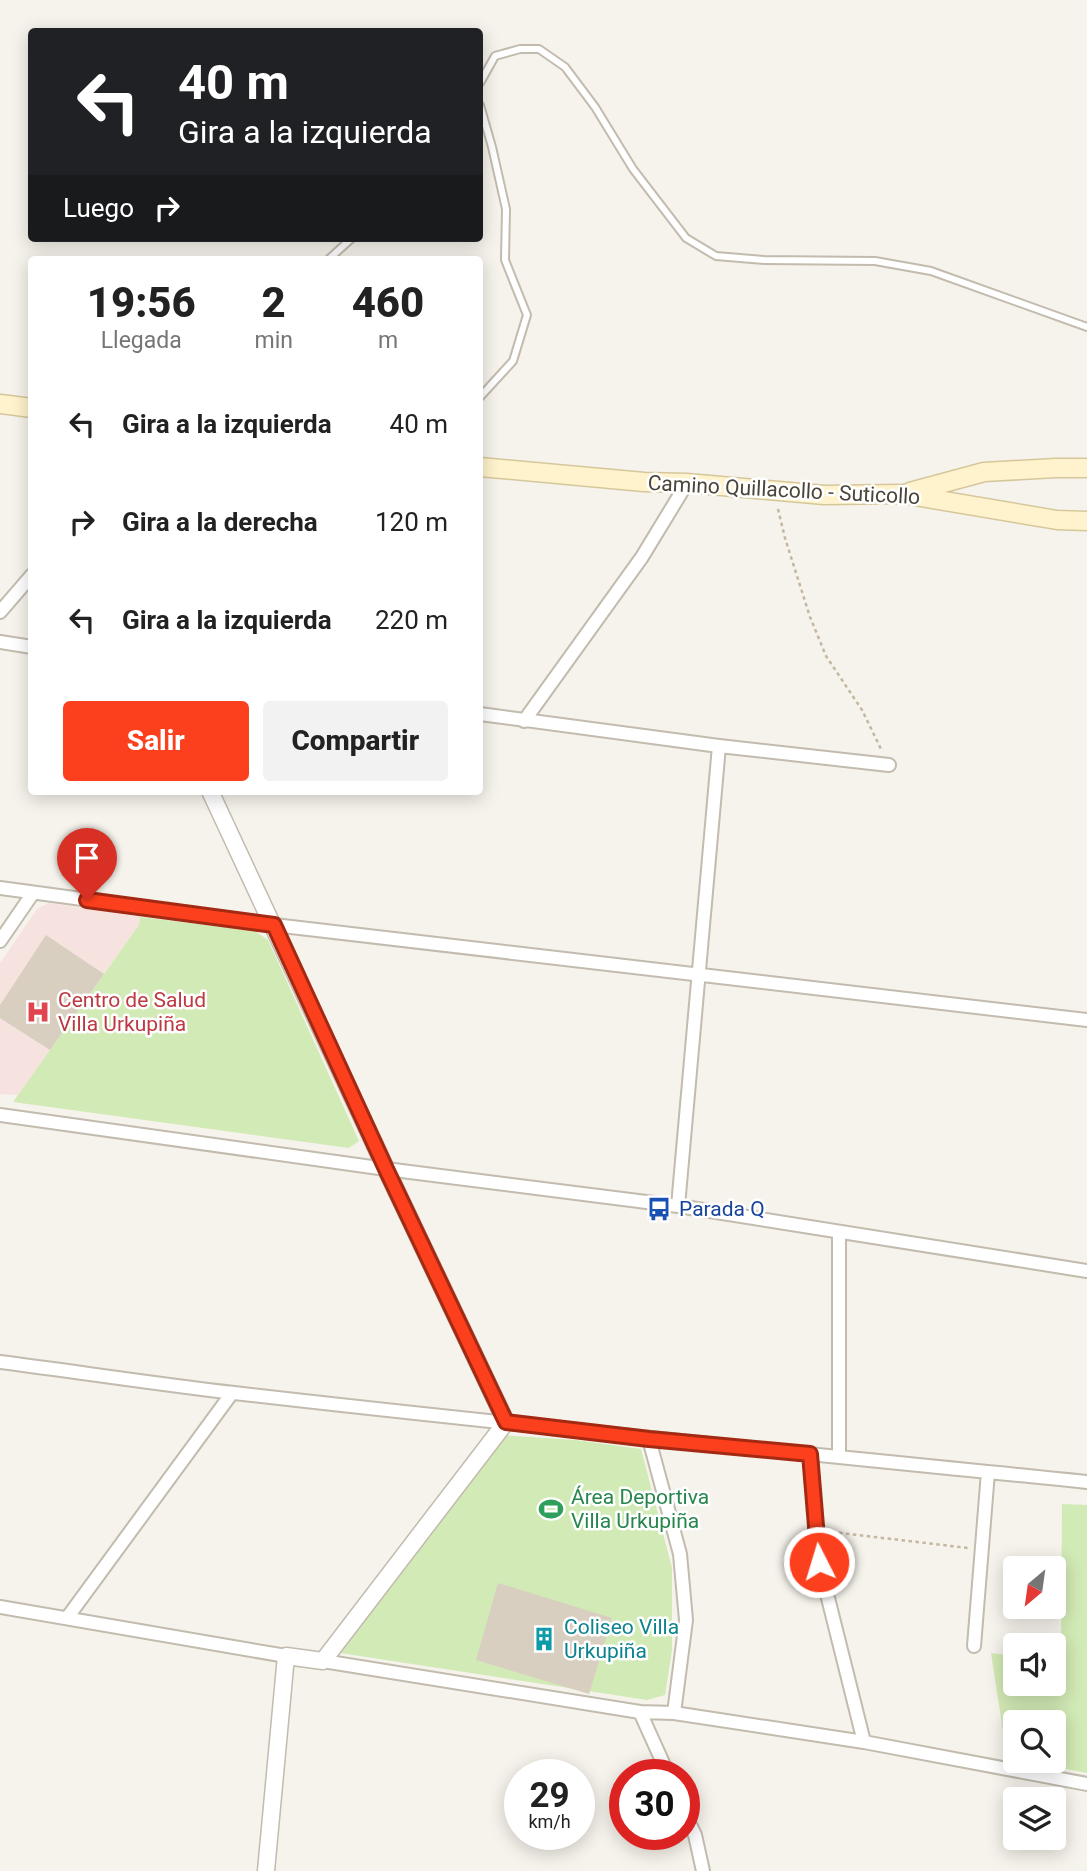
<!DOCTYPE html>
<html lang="es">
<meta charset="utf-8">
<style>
body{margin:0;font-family:Roboto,sans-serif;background:#f2f2f2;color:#222;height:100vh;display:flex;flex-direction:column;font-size:26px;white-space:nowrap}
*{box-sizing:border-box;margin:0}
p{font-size:23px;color:#767676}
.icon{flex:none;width:38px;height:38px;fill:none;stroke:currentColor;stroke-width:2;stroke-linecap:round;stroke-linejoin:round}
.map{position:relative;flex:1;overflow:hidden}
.sheet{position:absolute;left:28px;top:256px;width:455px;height:539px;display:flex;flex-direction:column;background:#fff;border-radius:7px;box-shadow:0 4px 18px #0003}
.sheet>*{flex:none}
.banner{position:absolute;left:28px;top:28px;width:455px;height:214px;border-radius:7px;box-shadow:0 4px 18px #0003;background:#202124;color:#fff;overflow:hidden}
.needle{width:46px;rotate:209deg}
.tools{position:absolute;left:1003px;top:1556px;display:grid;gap:14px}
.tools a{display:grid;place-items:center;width:63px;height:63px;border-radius:7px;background:#fff;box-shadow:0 4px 18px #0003;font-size:35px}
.speed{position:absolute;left:504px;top:1759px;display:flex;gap:14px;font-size:35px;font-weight:700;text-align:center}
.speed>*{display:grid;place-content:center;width:91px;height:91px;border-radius:50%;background:#fff;box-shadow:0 4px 18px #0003;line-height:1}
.speed small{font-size:18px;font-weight:400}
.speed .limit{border:10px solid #d22;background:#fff;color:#111}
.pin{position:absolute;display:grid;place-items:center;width:60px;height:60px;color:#fff;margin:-72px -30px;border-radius:50% 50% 50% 0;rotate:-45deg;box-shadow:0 0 7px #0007}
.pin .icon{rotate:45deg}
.me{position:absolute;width:77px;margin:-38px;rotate:355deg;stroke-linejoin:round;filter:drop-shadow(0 0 5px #0008)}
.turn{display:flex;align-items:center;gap:24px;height:147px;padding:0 35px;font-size:32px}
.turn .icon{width:91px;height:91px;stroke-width:2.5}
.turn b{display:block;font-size:49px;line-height:60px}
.then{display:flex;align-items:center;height:66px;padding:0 35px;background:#0003;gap:14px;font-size:26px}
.eta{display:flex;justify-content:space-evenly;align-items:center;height:119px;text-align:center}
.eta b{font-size:42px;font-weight:800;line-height:49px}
.primary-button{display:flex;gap:14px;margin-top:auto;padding:14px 35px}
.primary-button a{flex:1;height:80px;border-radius:7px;background:#fc3f1d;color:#fff;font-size:28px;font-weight:800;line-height:80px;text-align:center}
.primary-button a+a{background:#f2f2f2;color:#222}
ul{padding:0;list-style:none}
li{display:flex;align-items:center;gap:21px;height:98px;padding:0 35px}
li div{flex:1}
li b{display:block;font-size:26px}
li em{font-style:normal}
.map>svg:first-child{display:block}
.medical{fill:#f6e3e0}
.green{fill:#d2eab5}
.building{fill:#d8cfc1}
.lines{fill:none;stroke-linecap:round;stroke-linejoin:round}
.service-casing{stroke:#c2bbae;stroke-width:10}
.minor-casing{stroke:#c2bbae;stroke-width:16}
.tertiary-casing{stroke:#c2bbae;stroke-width:19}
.secondary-casing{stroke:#d6c79b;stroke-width:21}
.path{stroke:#c4b79f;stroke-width:2.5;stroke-dasharray:3.5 3.5;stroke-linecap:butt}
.service{stroke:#fff;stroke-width:6}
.minor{stroke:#fff;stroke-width:12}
.tertiary{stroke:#fff;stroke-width:16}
.secondary{stroke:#fff3cd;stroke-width:18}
.route-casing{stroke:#a42913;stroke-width:18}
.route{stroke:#fc3f1d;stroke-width:12}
.labels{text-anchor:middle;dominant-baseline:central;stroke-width:5;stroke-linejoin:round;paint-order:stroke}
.street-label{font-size:21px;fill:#4b4439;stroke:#fff}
.health-label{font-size:21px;fill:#be3a42;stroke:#fff;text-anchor:start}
.transit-label{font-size:21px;fill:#164399;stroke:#fff;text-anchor:start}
.leisure-label{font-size:21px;fill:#27864d;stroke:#fff;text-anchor:start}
.culture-label{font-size:21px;fill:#0d838f;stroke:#fff;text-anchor:start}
</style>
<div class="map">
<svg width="1087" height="1871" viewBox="0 0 1087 1871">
<rect width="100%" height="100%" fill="#f6f3ec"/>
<path class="medical" d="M49 903 140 917 139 925 18 1095 0 1094V963L37 909Z"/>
<path class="green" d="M140 917 255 931 268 940 359 1141 349 1148 13 1102 139 925Z
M499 1435 575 1440 641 1449 672 1568V1650L665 1695 647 1700 340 1653Z
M1062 1504 1087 1505V1773L1024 1761 1054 1760V1722H1015V1759L1007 1757 991 1653 1015 1656V1684H1054V1660H1061Z"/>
<path class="building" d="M46 935 104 974 50 1050 0 1018V1005Z
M498 1583 612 1618 589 1694 476 1660Z"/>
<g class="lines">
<g class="service-casing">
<path id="service" d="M480 83 495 56 520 49H539L565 67 595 107 633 169 686 238 716 256 764 260 875 261 931 271 1087 327
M480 105 492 147 506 209 505 260 527 315 513 361 480 397
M329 259 352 238"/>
</g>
<g class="minor-casing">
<path id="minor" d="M0 612 32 575
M0 642 32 647
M480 714 719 746 889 765
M524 721 642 557 687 483
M0 888 274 925 1087 1020
M0 941 33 893
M0 1115 386 1169 678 1206 1087 1271
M678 1206 719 746
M0 1362C78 1372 156 1384 234 1393 518 1426 803 1453 1087 1482
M649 1439 680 1554 686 1620 674 1713
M810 1454 819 1562 864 1742
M839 1456V1233
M0 1607 286 1656
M67 1618 232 1393
M974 1646 988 1472
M323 1661 640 1712 674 1713 864 1742 1087 1784
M640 1712 668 1774
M684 1812 695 1835 703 1871"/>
</g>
<g class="tertiary-casing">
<path id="tertiary" d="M210 791 386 1169 506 1422 323 1661 286 1656 266 1871"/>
</g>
<g class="secondary-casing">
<path id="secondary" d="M0 404 32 408
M480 467 644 482 687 483 824 495 903 494 1057 520 1087 521
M910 492 984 472 1056 468H1087"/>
</g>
<path class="path" d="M778 509 785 538 810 617 826 656 862 710 881 749
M832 1532 968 1548"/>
<use href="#service" class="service"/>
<use href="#minor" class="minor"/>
<use href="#tertiary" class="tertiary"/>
<use href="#secondary" class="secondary"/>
</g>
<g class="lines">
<g class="route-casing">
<path id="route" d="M87 900 274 925 386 1169 506 1422 649 1439 810 1454 819 1562"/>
</g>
<use href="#route" class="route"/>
</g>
<defs>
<g id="hospital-bare" transform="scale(1.89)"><path d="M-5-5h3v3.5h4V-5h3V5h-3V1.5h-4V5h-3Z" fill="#e0444e" stroke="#fff" stroke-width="2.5" paint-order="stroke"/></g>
<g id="bus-bare" transform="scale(1.89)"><path d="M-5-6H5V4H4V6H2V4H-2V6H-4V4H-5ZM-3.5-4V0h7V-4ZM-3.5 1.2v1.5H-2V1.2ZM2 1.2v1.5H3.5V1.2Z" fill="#1a4fb4" stroke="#fff" stroke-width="2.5" paint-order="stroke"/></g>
<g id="stadium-bare" transform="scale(1.89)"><path d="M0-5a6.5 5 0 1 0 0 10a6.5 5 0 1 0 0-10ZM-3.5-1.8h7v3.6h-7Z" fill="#2e9e5b" stroke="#fff" stroke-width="2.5" paint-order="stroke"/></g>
<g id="building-bare" transform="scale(1.89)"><path d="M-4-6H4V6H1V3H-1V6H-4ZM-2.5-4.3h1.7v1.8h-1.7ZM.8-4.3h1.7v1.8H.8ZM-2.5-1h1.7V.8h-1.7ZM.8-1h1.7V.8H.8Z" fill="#0f9aa8" stroke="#fff" stroke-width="2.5" paint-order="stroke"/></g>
</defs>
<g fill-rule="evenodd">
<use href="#hospital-bare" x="38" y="1012"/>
<use href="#bus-bare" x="659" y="1209"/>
<use href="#stadium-bare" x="551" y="1509"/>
<use href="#building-bare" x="544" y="1639"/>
</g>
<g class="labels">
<g class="street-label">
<text transform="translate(784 490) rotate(3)">Camino Quillacollo - Suticollo</text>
</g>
<g class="health-label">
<text x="58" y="1000">Centro de Salud<tspan x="58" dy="24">Villa Urkupiña</tspan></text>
</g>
<g class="transit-label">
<text x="679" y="1209">Parada Q</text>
</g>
<g class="leisure-label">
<text x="571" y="1497">Área Deportiva<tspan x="571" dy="24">Villa Urkupiña</tspan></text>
</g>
<g class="culture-label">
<text x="564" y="1627">Coliseo Villa<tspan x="564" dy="24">Urkupiña</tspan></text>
</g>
</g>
</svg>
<div class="tools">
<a><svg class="needle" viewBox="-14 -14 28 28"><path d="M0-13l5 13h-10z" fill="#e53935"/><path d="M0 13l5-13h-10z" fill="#767676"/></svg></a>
<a><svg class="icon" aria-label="sound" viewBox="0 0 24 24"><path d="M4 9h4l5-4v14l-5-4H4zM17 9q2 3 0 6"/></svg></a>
<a><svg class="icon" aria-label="search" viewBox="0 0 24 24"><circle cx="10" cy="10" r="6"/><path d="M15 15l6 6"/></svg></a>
<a><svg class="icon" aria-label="layers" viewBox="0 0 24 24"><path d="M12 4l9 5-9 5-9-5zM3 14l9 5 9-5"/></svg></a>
</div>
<div class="speed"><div>29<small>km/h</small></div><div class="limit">30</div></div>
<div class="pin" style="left:87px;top:900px;background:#d93025"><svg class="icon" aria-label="arrive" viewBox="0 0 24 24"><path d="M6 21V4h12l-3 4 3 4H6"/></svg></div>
<svg class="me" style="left:819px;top:1562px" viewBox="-20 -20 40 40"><circle r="17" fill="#fc3f1d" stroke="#fff" stroke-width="3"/><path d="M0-11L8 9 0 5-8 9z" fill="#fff"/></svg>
<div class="banner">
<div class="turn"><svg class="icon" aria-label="left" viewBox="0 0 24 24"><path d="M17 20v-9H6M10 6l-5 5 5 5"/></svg><div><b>40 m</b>Gira a la izquierda</div></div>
<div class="then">Luego<svg class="icon" aria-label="right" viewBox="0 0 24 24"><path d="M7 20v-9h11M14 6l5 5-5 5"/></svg></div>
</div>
<section class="sheet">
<div class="eta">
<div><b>19:56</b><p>Llegada</p></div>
<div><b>2</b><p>min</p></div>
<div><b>460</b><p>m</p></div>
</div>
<ul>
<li><svg class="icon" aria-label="left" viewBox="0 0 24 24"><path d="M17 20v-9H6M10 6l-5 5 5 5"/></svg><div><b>Gira a la izquierda</b></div><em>40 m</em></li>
<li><svg class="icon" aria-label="right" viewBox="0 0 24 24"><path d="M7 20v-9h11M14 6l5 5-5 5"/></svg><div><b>Gira a la derecha</b></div><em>120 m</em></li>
<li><svg class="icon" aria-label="left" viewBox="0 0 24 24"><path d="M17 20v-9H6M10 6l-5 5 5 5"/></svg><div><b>Gira a la izquierda</b></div><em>220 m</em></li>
</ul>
<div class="primary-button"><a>Salir</a><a>Compartir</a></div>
</section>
</div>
